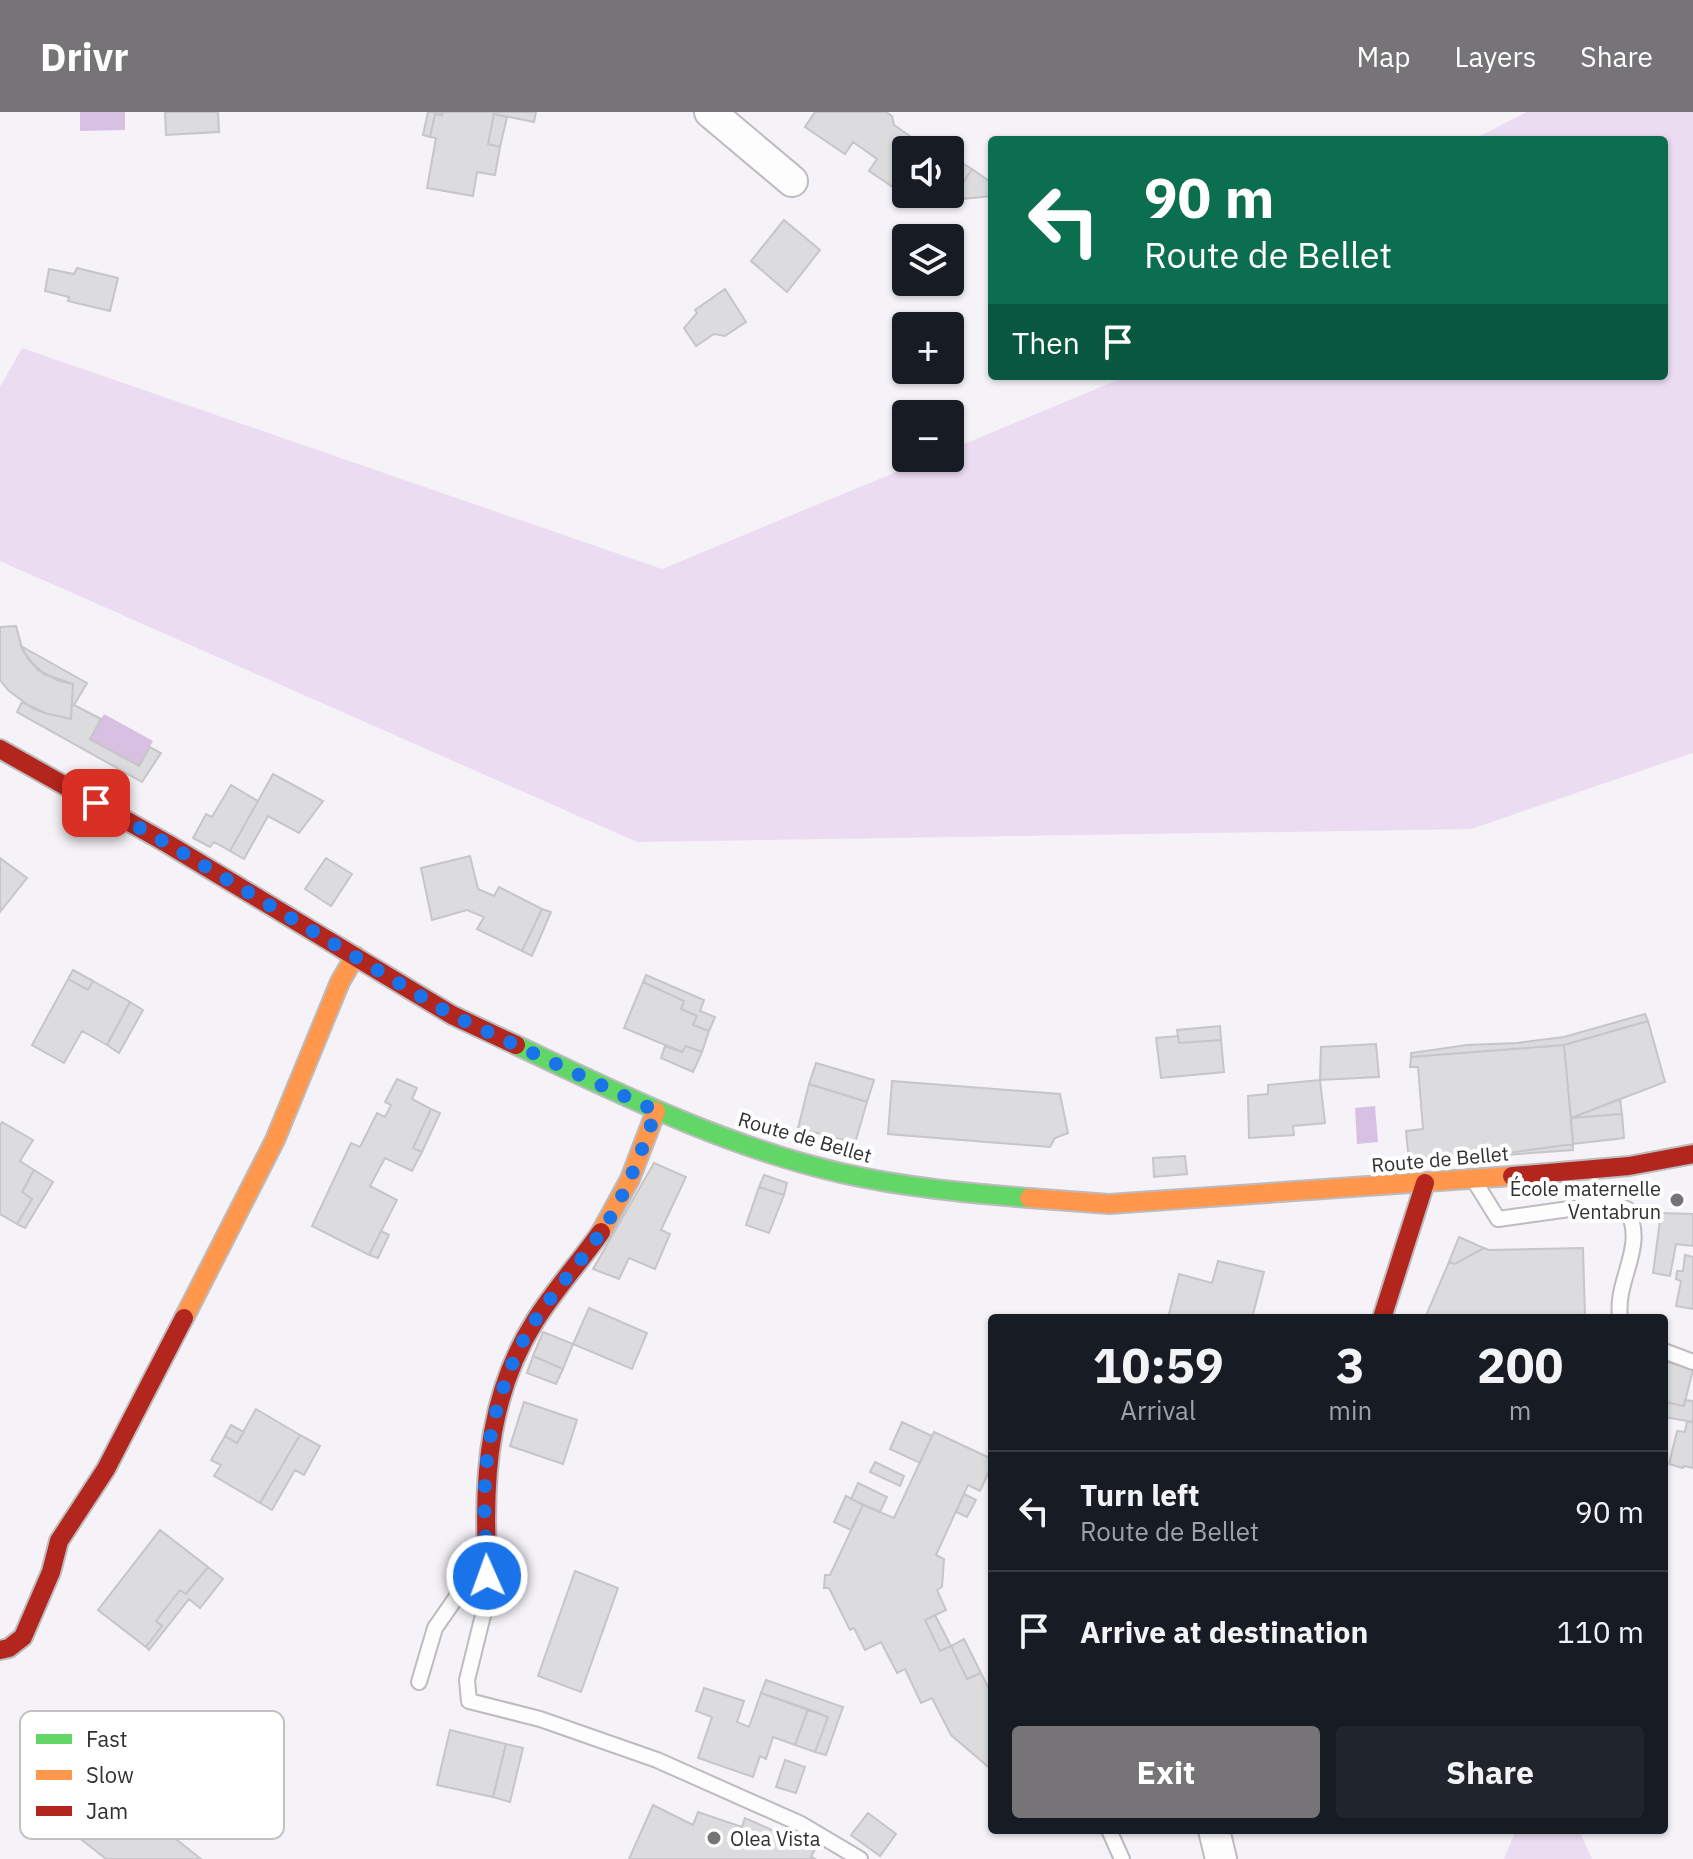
<!DOCTYPE html>
<meta charset="utf-8">
<style>
body{margin:0;font-family:"IBM Plex Sans",sans-serif;background:#20242c;color:#f1f3f6;height:100vh;display:flex;flex-direction:column;font-size:30px;white-space:nowrap}
*{box-sizing:border-box;margin:0}
p{font-size:26px;color:#9ea1a6}
.icon{flex:none;width:44px;height:44px;fill:none;stroke:currentColor;stroke-width:2;stroke-linecap:round;stroke-linejoin:round}
.map{position:relative;flex:1;overflow:hidden}
.panel{position:absolute;left:988px;top:1202px;width:680px;height:520px;display:flex;flex-direction:column;background:#171b24;border-radius:8px;box-shadow:0 2px 6px #0004}
.panel>*{flex:none}
.top-card{position:absolute;left:988px;top:24px;width:680px;height:244px;border-radius:8px;box-shadow:0 2px 6px #0004;background:#0b6e4f;color:#fff;overflow:hidden}
.buttons{position:absolute;left:892px;top:24px;display:grid;gap:16px}
.buttons a{display:grid;place-items:center;width:72px;height:72px;border-radius:8px;background:#171b24;box-shadow:0 2px 6px #0004;font-size:40px}
.pin{position:absolute;display:grid;place-items:center;width:68px;height:68px;color:#fff;margin:-34px;border-radius:16px;box-shadow:0 4px 12px #0006}
.me{position:absolute;width:88px;margin:-44px;rotate:358deg;stroke-linejoin:round;filter:drop-shadow(0 0 6px #0008)}
.turn{display:flex;align-items:center;gap:28px;height:168px;padding:0 24px;font-size:36px}
.turn .icon{width:104px;height:104px;stroke-width:2.5}
.turn b{display:block;font-size:56px;line-height:68px}
.then{display:flex;align-items:center;height:76px;padding:0 24px;background:#0003;gap:16px;font-size:30px}
.eta{display:flex;justify-content:space-evenly;align-items:center;height:136px;text-align:center}
.eta b{font-size:48px;font-weight:700;line-height:56px}
.button{display:flex;gap:16px;margin-top:auto;padding:16px 24px}
.button a{flex:1;height:92px;border-radius:8px;background:#767477;color:#fff;font-size:32px;font-weight:700;line-height:92px;text-align:center}
.button a+a{background:#20242c;color:#f1f3f6}
ul{padding:0;list-style:none}
li{display:flex;align-items:center;gap:24px;height:120px;padding:0 24px;border-top:2px solid #363941}
li div{flex:1}
li b{display:block;font-size:30px}
li em{font-style:normal}
header{display:flex;align-items:center;gap:48px;box-sizing:border-box;height:112px;padding:0 40px;background:#767477;color:#fff}
header strong{font-size:38px}
nav{display:flex;gap:44px;margin-inline-start:auto;font-size:28px}
.map>svg:first-child{display:block}
.green{fill:#ebdcf1}
.water{fill:#d8c0e2}
.building{fill:#dcdbdd;stroke:#c6c5c7;stroke-width:2}
.lines{fill:none;stroke-linecap:round;stroke-linejoin:round}
.lane-casing{stroke:#bdbbbe;stroke-width:18}
.street-casing{stroke:#bdbbbe;stroke-width:34}
.fast-casing{stroke:#bdbbbe;stroke-width:22}
.slow-casing{stroke:#bdbbbe;stroke-width:22}
.jam-casing{stroke:#bdbbbe;stroke-width:22}
.lane{stroke:#fefdfe;stroke-width:14}
.street{stroke:#fefdfe;stroke-width:30}
.fast{stroke:#63d668;stroke-width:18}
.slow{stroke:#ff974d;stroke-width:18}
.jam{stroke:#b3261e;stroke-width:18}
.route{stroke:#1a73e8;stroke-width:14;stroke-dasharray:0 25.2}
.poi-dot{fill:#767477;stroke:#fff;stroke-width:3}
.labels{text-anchor:middle;dominant-baseline:central;stroke-width:8;stroke-linejoin:round;paint-order:stroke}
.street-label{font-size:20px;fill:#313032;stroke:#fff}
.poi-label{font-size:20px;fill:#313032;stroke:#fff;text-anchor:end}
.key{fill:#fff;stroke:#c1c1c2;stroke-width:2}
.key-label{font-size:22px;fill:#313032}
</style>
<header>
<strong>Drivr</strong>
<nav><a>Map</a><a>Layers</a><a>Share</a></nav>
</header>
<div class="map">
<svg width="1693" height="1747" viewBox="0 0 1693 1747">
<rect width="100%" height="100%" fill="#f5f3f7"/>
<path class="green" d="M1527 0H1693V641L1471 717 637 730 0 449V275L22 236 662 457 930 346H950V338L1127 264H1664V28H1472Z
M1516 1718H1579L1592 1747H1504Z"/>
<path class="water" d="M80 0H125V18L80 19Z
M104 602 153 629 139 654 90 627Z
M1375 994 1378 1030 1357 1032 1355 996Z"/>
<path class="building" d="M165 0H218L219 20 166 23Z
M428 0H442V3L435 2 430 25 423 23Z
M442 0H536L534 10 494 2 488 32 500 35 495 63 477 60 473 84 427 76 436 26 430 25 435 2 442 3Z
M815 0H886L892 4 894 13 930 38H906V82H950V44L972 57 952 88 918 92 869 59 877 47 853 30 845 42 805 15Z
M494 2 507 5 500 35 488 32Z
M972 57 992 71V84L952 88Z
M784 108 820 138 787 180 751 149Z
M77 156 118 166 110 199 68 189 69 185 45 179 49 157 74 162Z
M725 177 746 210 725 224 714 222 696 234 684 216 697 201 695 198Z
M16 514 23 539 38 558 59 569 73 572 71 607 45 601 32 596 8 578 0 568V515Z
M21 534 87 571 74 593 101 607 90 627 139 654 150 635 161 641 142 670 17 600 22 590 45 601 71 607 73 572 44 562 29 548Z
M273 662 323 689 299 721 268 704 244 747 230 739Z
M231 673 258 689 230 739 214 730 210 735 193 726 206 702 212 705Z
M470 744 478 777 494 784 499 775 542 797 522 839 477 817 484 805 467 798 432 808 421 756Z
M0 746 27 766 0 800Z
M326 746 352 762 331 794 305 777Z
M542 797 551 800 532 844 522 839Z
M73 858 93 869 88 878 68 867Z
M646 863 704 888 700 899 715 905 709 919 693 913 697 904 681 897 684 889 643 870Z
M68 867 88 878 93 869 130 890 107 933 82 919 64 951 32 933Z
M643 870 684 889 681 897 697 904 693 913 709 919 702 940 686 934 682 940 624 916Z
M130 890 143 898 119 941 107 933Z
M1645 902 1648 909 1564 933 1411 945V941L1467 933 1517 931 1564 925Z
M1648 909 1665 970 1571 1006 1564 933Z
M1220 914 1221 928 1179 931 1177 918Z
M1178 924 1179 931 1221 928 1224 960 1161 966 1156 926Z
M1376 932 1379 965 1320 968 1321 935Z
M1564 933 1573 1032 1478 1045 1409 1050 1406 1019 1423 1017 1418 955H1410L1411 945Z
M665 934 682 940 686 934 702 940 693 960 661 946Z
M816 951 874 968 867 990 809 972Z
M397 967 417 976 412 987 431 997 413 1036 422 1040 412 1059 385 1046 370 1074 397 1088 369 1143 312 1114 351 1031 360 1035 377 1001 385 1005 391 993 385 990Z
M1320 968 1325 1011 1293 1014 1294 1023 1249 1026 1248 984 1268 982V973Z
M892 969 1060 982 1068 1021 1055 1026 1050 1035 888 1022Z
M809 972 867 990 855 1031 798 1016Z
M1620 987 1622 1002 1571 1006Z
M431 997 440 1001 422 1040 413 1036Z
M1622 1002 1624 1026 1573 1032 1571 1006Z
M2 1010 33 1028 20 1049 34 1058 22 1080 32 1087 17 1112 0 1102V1014Z
M1573 1032V1038L1478 1045Z
M1185 1044 1187 1062 1154 1065 1153 1046Z
M654 1051 686 1065 661 1118 670 1122 655 1157 629 1146 619 1167 593 1157Z
M34 1058 53 1070 25 1116 17 1112 32 1087 22 1080Z
M764 1063 787 1071 784 1083 759 1075Z
M759 1075 784 1083 769 1121 746 1113Z
M1661 1101 1693 1102V1134L1676 1132 1670 1164 1653 1161Z
M381 1119 389 1123 378 1146 369 1143Z
M1459 1125 1484 1136 1455 1152 1449 1150Z
M1484 1136 1489 1138 1583 1136 1585 1206H1425L1449 1150 1455 1152Z
M1685 1143 1693 1145V1197L1676 1194 1681 1169 1676 1167 1677 1159H1683Z
M1218 1149 1264 1160 1252 1206H1168L1179 1162 1212 1171Z
M589 1196 647 1221 632 1257 573 1232Z
M543 1220 573 1232 563 1257 533 1244Z
M533 1244 563 1257 556 1272 527 1261Z
M1664 1249 1693 1257 1684 1294 1664 1290Z
M1685 1288 1693 1289V1310L1664 1305 1666 1290 1684 1294Z
M524 1290 577 1308 563 1352 510 1334Z
M256 1297 300 1323 260 1391 214 1364 221 1353 211 1348 225 1324 237 1331Z
M1687 1309 1693 1310V1356L1684 1354 1683 1356 1669 1352 1677 1319 1685 1320Z
M902 1310 932 1324 920 1351 890 1337Z
M231 1313 244 1320 237 1331 225 1324Z
M934 1320 992 1347V1353L980 1379 968 1373 936 1443 944 1447 942 1475 937 1478 946 1498 925 1508 940 1539 951 1534 967 1567 981 1561 992 1583V1658L951 1623 932 1586 921 1591 905 1557 897 1561 881 1530 865 1538 854 1516 850 1518 829 1476H824L825 1463H830L863 1393 894 1406Z
M300 1323 320 1334 304 1363 295 1358 272 1398 260 1391Z
M875 1350 904 1364 900 1374 870 1360Z
M858 1371 887 1385 880 1400 851 1387Z
M964 1382 976 1388 967 1405 956 1400Z
M846 1384 863 1393 851 1418 834 1410Z
M160 1418 208 1455 186 1482 180 1478 156 1509 162 1514 146 1535 98 1498Z
M208 1455 223 1467 200 1496 189 1487 149 1538 146 1535 162 1514 156 1509 180 1478 186 1482Z
M575 1459 618 1476 581 1580 538 1564Z
M935 1503 951 1534 940 1539 925 1508Z
M964 1527 981 1561 967 1567 951 1534Z
M766 1568 843 1595 826 1643 815 1640 828 1605 761 1581Z
M704 1576 744 1589 737 1610 749 1615 761 1581 808 1597 795 1633 773 1625 766 1647 760 1644 753 1665 698 1646 712 1605 696 1599Z
M808 1597 828 1605 815 1640 795 1633Z
M450 1618 506 1632 493 1685 437 1673Z
M506 1632 523 1636 510 1690 493 1685Z
M70 1643 201 1747H106L34 1690Z
M785 1648 805 1655 796 1681 776 1675Z
M653 1693 693 1713 698 1700 742 1715 745 1706 815 1737 811 1745 816 1747H629Z
M868 1701 896 1722 880 1744 851 1723Z"/>
<g class="lines">
<g class="lane-casing">
<path id="lane" d="M1475 1070 1498 1107 1612 1091 1627 1097C1647 1136 1615 1166 1620 1206
M1664 1239 1693 1250
M487 1444V1487L467 1568 469 1589 540 1607 657 1648 801 1712 860 1747
M419 1570 435 1516 485 1444
M1109 1718 1122 1747"/>
</g>
<g class="street-casing">
<path id="street" d="M710 0 792 69
M1214 1718 1221 1747"/>
</g>
<g class="fast-casing">
<path id="fast" d="M516 933C622 983 727 1035 841 1061 903 1075 966 1081 1029 1086"/>
</g>
<g class="slow-casing">
<path id="slow" d="M1029 1086 1109 1092 1512 1064
M601 1120 630 1067 656 999
M184 1206 275 1028 340 870 355 844"/>
</g>
<g class="jam-casing">
<path id="jam" d="M0 637 168 732 452 903 516 933
M1512 1064 1629 1054 1693 1042
M1382 1206 1425 1071
M487 1440C483 1359 491 1278 535 1209 555 1177 580 1150 601 1120
M0 1538 9 1536 23 1525 51 1460 59 1429 106 1357 184 1206"/>
</g>
<use href="#lane" class="lane"/>
<use href="#street" class="street"/>
<use href="#fast" class="fast"/>
<use href="#slow" class="slow"/>
<use href="#jam" class="jam"/>
</g>
<g class="lines">
<path class="route" d="M96 691 168 732 452 903 656 999C643 1035 630 1072 610 1106 585 1148 549 1182 525 1225 502 1268 487 1323 485 1372 483 1402 487 1433 487 1464"/>
</g>
<g class="poi-dot">
<circle cx="1677" cy="1088" r="8"/>
<circle cx="714" cy="1726" r="8"/>
</g>
<g class="labels">
<g class="street-label">
<text transform="translate(805 1025) rotate(16)">Route de Bellet</text>
<text transform="translate(1440 1047) rotate(-5)">Route de Bellet</text>
</g>
<g class="poi-label">
<text x="1661" y="1076">École maternelle<tspan x="1661" dy="23">Ventabrun</tspan></text>
<text x="730" y="1726" text-anchor="start">Olea Vista</text>
</g>
</g>
<rect x="20" y="1599" width="264" height="128" rx="12" class="key"/>
<rect x="36" y="1622" width="36" height="10" fill="#63d668"/>
<rect x="36" y="1658" width="36" height="10" fill="#ff974d"/>
<rect x="36" y="1694" width="36" height="10" fill="#b3261e"/>
<g class="key-label">
<text x="86" y="1635">Fast</text>
<text x="86" y="1671">Slow</text>
<text x="86" y="1707">Jam</text>
</g>
</svg>
<div class="buttons">
<a><svg class="icon" aria-label="sound" viewBox="0 0 24 24"><path d="M4 9h4l5-4v14l-5-4H4zM17 9q2 3 0 6"/></svg></a>
<a><svg class="icon" aria-label="layers" viewBox="0 0 24 24"><path d="M12 4l9 5-9 5-9-5zM3 14l9 5 9-5"/></svg></a>
<a>+</a>
<a>−</a>
</div>
<div class="pin" style="left:96px;top:691px;background:#d93025"><svg class="icon" aria-label="arrive" viewBox="0 0 24 24"><path d="M6 21V4h12l-3 4 3 4H6"/></svg></div>
<svg class="me" style="left:487px;top:1464px" viewBox="-20 -20 40 40"><circle r="17" fill="#1a73e8" stroke="#fff" stroke-width="3"/><path d="M0-11L8 9 0 5-8 9z" fill="#fff"/></svg>
<div class="top-card">
<div class="turn"><svg class="icon" aria-label="left" viewBox="0 0 24 24"><path d="M17 20v-9H6M10 6l-5 5 5 5"/></svg><div><b>90 m</b>Route de Bellet</div></div>
<div class="then">Then<svg class="icon" aria-label="arrive" viewBox="0 0 24 24"><path d="M6 21V4h12l-3 4 3 4H6"/></svg></div>
</div>
<section class="panel">
<div class="eta">
<div><b>10:59</b><p>Arrival</p></div>
<div><b>3</b><p>min</p></div>
<div><b>200</b><p>m</p></div>
</div>
<ul>
<li><svg class="icon" aria-label="left" viewBox="0 0 24 24"><path d="M17 20v-9H6M10 6l-5 5 5 5"/></svg><div><b>Turn left</b><p>Route de Bellet</p></div><em>90 m</em></li>
<li><svg class="icon" aria-label="arrive" viewBox="0 0 24 24"><path d="M6 21V4h12l-3 4 3 4H6"/></svg><div><b>Arrive at destination</b></div><em>110 m</em></li>
</ul>
<div class="button"><a>Exit</a><a>Share</a></div>
</section>
</div>
